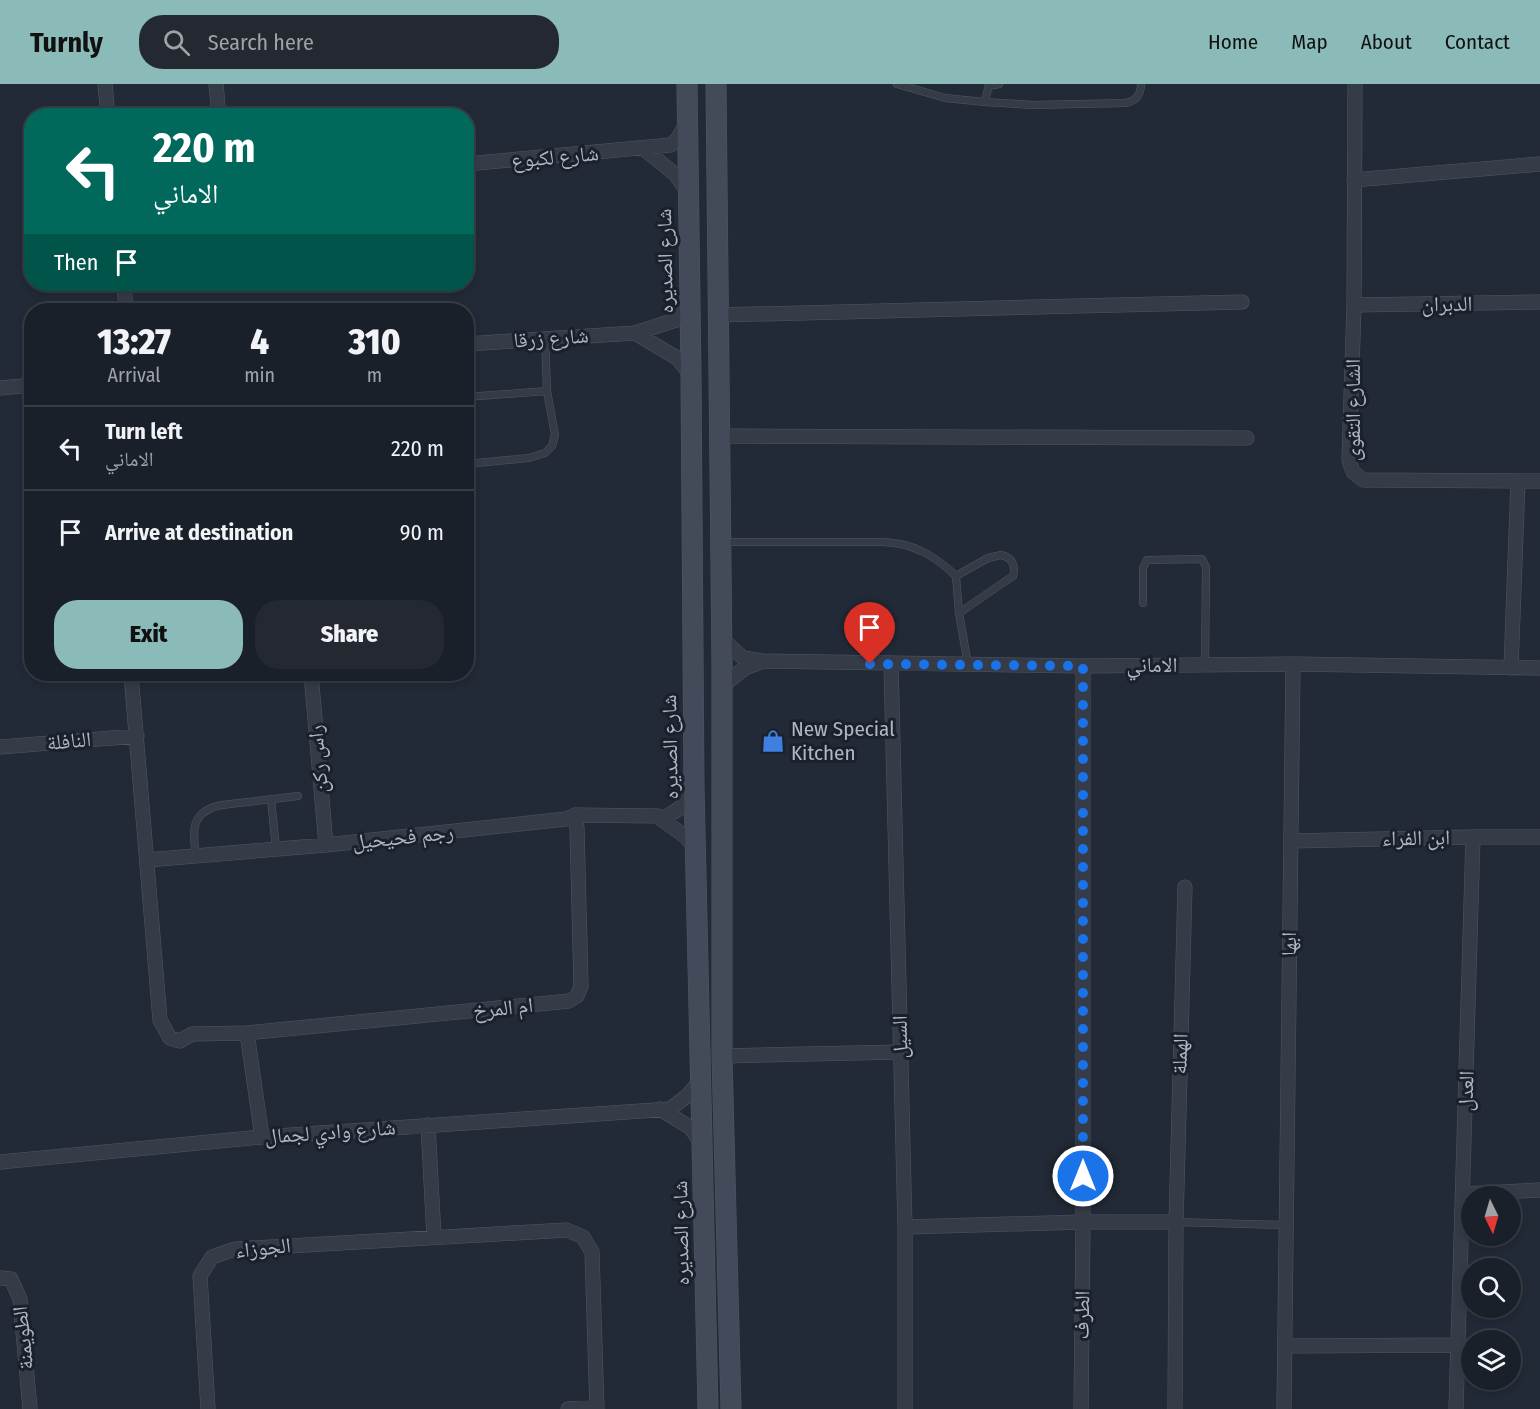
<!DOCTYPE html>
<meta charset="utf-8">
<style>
body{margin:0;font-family:"Fira Sans Condensed","Noto Naskh Arabic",sans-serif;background:#232831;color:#f1f3f6;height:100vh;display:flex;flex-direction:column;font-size:22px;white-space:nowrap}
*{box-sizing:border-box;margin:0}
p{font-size:20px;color:#9fa3a8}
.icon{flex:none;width:33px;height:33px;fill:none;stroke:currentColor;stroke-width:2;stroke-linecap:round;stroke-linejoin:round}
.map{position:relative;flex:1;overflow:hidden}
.drawer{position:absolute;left:24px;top:219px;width:450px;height:378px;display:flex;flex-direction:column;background:#1a2029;border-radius:24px;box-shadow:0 3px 9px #0003,0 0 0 2px #383e46}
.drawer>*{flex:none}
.hud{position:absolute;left:24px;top:24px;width:450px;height:183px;border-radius:24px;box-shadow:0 3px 9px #0003,0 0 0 2px #383e46;background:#00695c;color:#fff;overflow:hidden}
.needle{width:39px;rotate:175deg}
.controls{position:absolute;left:1461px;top:1102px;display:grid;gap:12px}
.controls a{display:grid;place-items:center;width:60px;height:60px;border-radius:50%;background:#1a2029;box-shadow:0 3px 9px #0003,0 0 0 2px #383e46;font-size:30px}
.pin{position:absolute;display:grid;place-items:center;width:51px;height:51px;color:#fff;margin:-62px -26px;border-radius:50% 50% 50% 0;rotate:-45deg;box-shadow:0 0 6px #0007}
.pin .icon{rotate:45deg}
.me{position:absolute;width:66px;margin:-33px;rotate:0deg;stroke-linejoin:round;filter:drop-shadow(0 0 4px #0008)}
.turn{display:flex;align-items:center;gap:21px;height:126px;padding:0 30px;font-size:27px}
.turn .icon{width:78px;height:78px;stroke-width:2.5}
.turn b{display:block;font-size:42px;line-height:51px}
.then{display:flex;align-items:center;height:57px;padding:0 30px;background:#0003;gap:12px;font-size:22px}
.eta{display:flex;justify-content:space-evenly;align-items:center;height:102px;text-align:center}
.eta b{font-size:36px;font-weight:800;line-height:42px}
.primary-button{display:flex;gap:12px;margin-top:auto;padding:12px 30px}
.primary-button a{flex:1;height:69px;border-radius:24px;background:#8bbbb9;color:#111;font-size:24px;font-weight:800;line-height:69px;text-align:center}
.primary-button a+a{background:#232831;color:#f1f3f6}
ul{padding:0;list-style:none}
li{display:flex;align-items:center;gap:18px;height:84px;padding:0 30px;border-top:2px solid #383e46}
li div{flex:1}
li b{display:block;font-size:22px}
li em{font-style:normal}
header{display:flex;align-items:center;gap:36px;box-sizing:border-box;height:84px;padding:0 30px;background:#8bbbb9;color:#111}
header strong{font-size:28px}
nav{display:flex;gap:33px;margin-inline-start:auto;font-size:21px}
.search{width:420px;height:54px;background:#232831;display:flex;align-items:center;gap:15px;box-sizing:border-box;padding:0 21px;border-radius:24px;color:#9fa3a8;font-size:22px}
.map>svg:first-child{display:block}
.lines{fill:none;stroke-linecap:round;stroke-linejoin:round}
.lane-casing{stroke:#505762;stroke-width:8}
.street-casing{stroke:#505762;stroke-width:15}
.secondary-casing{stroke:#505762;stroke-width:21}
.lane{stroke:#353c48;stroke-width:7}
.street{stroke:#353c48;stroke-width:14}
.secondary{stroke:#434b5b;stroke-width:20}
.route{stroke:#1a73e8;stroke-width:10;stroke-dasharray:0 18}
.labels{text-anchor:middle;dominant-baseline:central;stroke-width:6;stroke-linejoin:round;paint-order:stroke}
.street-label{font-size:21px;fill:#b0b7c4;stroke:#1a212c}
.poi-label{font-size:21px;fill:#b0b7c4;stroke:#1a212c;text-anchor:start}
</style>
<header>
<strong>Turnly</strong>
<div class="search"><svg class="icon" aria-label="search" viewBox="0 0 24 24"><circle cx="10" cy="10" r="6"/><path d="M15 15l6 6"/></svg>Search here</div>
<nav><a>Home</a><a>Map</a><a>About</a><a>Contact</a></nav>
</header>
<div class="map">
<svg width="1540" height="1325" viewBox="0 0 1540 1325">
<rect width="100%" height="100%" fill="#222a37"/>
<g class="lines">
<g class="lane-casing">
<path id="lane" d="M897 0 945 14 985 18 1033 21 1126 19C1136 17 1141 10 1141 0
M989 2 999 0
M985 18 989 0
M466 313 547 307
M466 380 529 374 545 369 552 362 555 351 547 307 545 254
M722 458H882C913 459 934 471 956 492L959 529 968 581
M956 492 988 474 1001 471C1012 473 1016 482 1013 492L959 529
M1143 519V484L1147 476 1202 475 1206 483 1205 581
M271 715 276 765
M196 772C192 746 191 727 222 721L298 712
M1176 1138 1285 1141"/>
</g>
<g class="street-casing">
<path id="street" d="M105 0 108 32
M216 0 219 32
M1355 0 1354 221 1349 376 1353 388 1363 396 1540 397
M644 65 676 91 687 107
M466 80 671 61 678 54 686 40
M1354 96 1540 80
M124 200 126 226
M1354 221 1540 218
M718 231 1242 218
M635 249 677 274 691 291
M466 260 635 249 676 236 689 217
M0 304 32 301
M719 352 1247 354
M721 554 743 574 763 577 1083 582 1293 580 1540 584
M891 580 905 1143V1325
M1511 584 1518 397
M131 590 160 936 170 954 180 957 192 950 247 949 569 917 577 912 581 902 577 744 575 731
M311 590 326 761
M722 602 745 584 761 578
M0 663 137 652
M657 732 686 753 696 766
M1291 757 1473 753H1540
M147 776 326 761 566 735 575 731 657 732 665 734 680 724 693 706
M247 949 262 1053
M722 972 900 968
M660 1025 691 1044 701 1059
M428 1041 434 1153
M0 1078 262 1053 670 1025 687 1012 701 996
M1462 1110 1540 1106
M905 1143 1083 1138H1176
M0 1194 11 1195 20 1215 30 1325
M1286 1262 1459 1261
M208 1325 200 1192 212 1173 235 1165 567 1146 583 1153 592 1168 597 1325
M568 1325 597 1323
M1081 1325 1083 1138V582
M1175 1325 1176 1138 1185 803
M1284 1325 1293 580
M1456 1325 1473 753"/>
</g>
<g class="secondary-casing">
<path id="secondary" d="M687 0 691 291 694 703 708 1325
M716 0 722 580V972L731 1325"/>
</g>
<use href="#lane" class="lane"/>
<use href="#street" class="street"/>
<use href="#secondary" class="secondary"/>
</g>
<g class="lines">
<path class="route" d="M870 580 1083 582V1092"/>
</g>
<defs>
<g id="shop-bare" transform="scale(1.8)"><path d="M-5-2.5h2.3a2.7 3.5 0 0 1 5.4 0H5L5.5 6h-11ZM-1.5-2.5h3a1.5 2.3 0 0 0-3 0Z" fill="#3f7fe0" stroke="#1a212c" stroke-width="2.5" paint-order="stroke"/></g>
</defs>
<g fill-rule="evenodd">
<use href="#shop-bare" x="773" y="657"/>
</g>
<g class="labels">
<g class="street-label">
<text transform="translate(555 73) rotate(-5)">شارع لكبوع</text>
<text transform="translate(665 177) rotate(-91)">شارع الصديره</text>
<text transform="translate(1447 220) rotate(-1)">الدبران</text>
<text transform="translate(551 254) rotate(-4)">شارع زرقا</text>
<text transform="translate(1353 326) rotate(-90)">الشارع التقوى</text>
<text x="1152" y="581">الاماني</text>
<text transform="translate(69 657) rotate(-5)">النافلة</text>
<text transform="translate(670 663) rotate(-91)">شارع الصديره</text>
<text transform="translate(318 675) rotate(-95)">راس ركن</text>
<text transform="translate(403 753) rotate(-6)">رجم فحيحيل</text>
<text transform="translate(1416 754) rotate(-1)">ابن الفراء</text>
<text transform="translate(1289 860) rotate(-89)">ابها</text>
<text transform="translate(503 924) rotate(-6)">ام المرخ</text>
<text transform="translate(900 953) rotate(-91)">السيل</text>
<text transform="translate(1180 970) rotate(-88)">الهملة</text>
<text transform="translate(1466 1007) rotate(-88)">العدل</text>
<text transform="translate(330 1048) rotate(-4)">شارع وادي لجمال</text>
<text transform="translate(681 1149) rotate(-91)">شارع الصديره</text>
<text transform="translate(263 1164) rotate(-6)">الجوزاء</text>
<text transform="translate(1082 1231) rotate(-89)">الطرف</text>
<text transform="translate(23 1254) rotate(-96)">الطويمنة</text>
</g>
<g class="poi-label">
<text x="791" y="645">New Special<tspan x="791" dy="24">Kitchen</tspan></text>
</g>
</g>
</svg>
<div class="controls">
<a><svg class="needle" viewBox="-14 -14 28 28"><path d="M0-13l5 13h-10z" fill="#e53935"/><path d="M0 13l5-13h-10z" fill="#9fa3a8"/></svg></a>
<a><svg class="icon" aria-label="search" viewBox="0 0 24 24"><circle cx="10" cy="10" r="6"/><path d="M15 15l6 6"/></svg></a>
<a><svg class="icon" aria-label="layers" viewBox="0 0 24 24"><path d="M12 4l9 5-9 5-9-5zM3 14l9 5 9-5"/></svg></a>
</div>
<div class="pin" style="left:870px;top:580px;background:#d93025"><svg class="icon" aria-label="arrive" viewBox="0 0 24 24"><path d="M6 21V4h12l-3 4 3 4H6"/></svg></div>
<svg class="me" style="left:1083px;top:1092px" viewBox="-20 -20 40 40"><circle r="17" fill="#1a73e8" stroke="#fff" stroke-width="3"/><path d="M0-11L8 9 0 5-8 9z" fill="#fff"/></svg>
<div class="hud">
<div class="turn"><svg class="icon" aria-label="left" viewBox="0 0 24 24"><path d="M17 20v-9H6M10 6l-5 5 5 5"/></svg><div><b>220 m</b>الاماني</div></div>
<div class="then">Then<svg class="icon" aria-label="arrive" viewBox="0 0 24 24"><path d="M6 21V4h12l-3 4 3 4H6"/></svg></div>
</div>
<section class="drawer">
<div class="eta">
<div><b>13:27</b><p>Arrival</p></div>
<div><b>4</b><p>min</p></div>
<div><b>310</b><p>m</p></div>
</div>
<ul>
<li><svg class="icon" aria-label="left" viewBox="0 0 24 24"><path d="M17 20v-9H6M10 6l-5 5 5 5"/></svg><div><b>Turn left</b><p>الاماني</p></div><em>220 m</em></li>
<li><svg class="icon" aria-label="arrive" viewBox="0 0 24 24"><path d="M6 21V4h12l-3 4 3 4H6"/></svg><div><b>Arrive at destination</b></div><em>90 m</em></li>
</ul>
<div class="primary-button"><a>Exit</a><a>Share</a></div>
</section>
</div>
